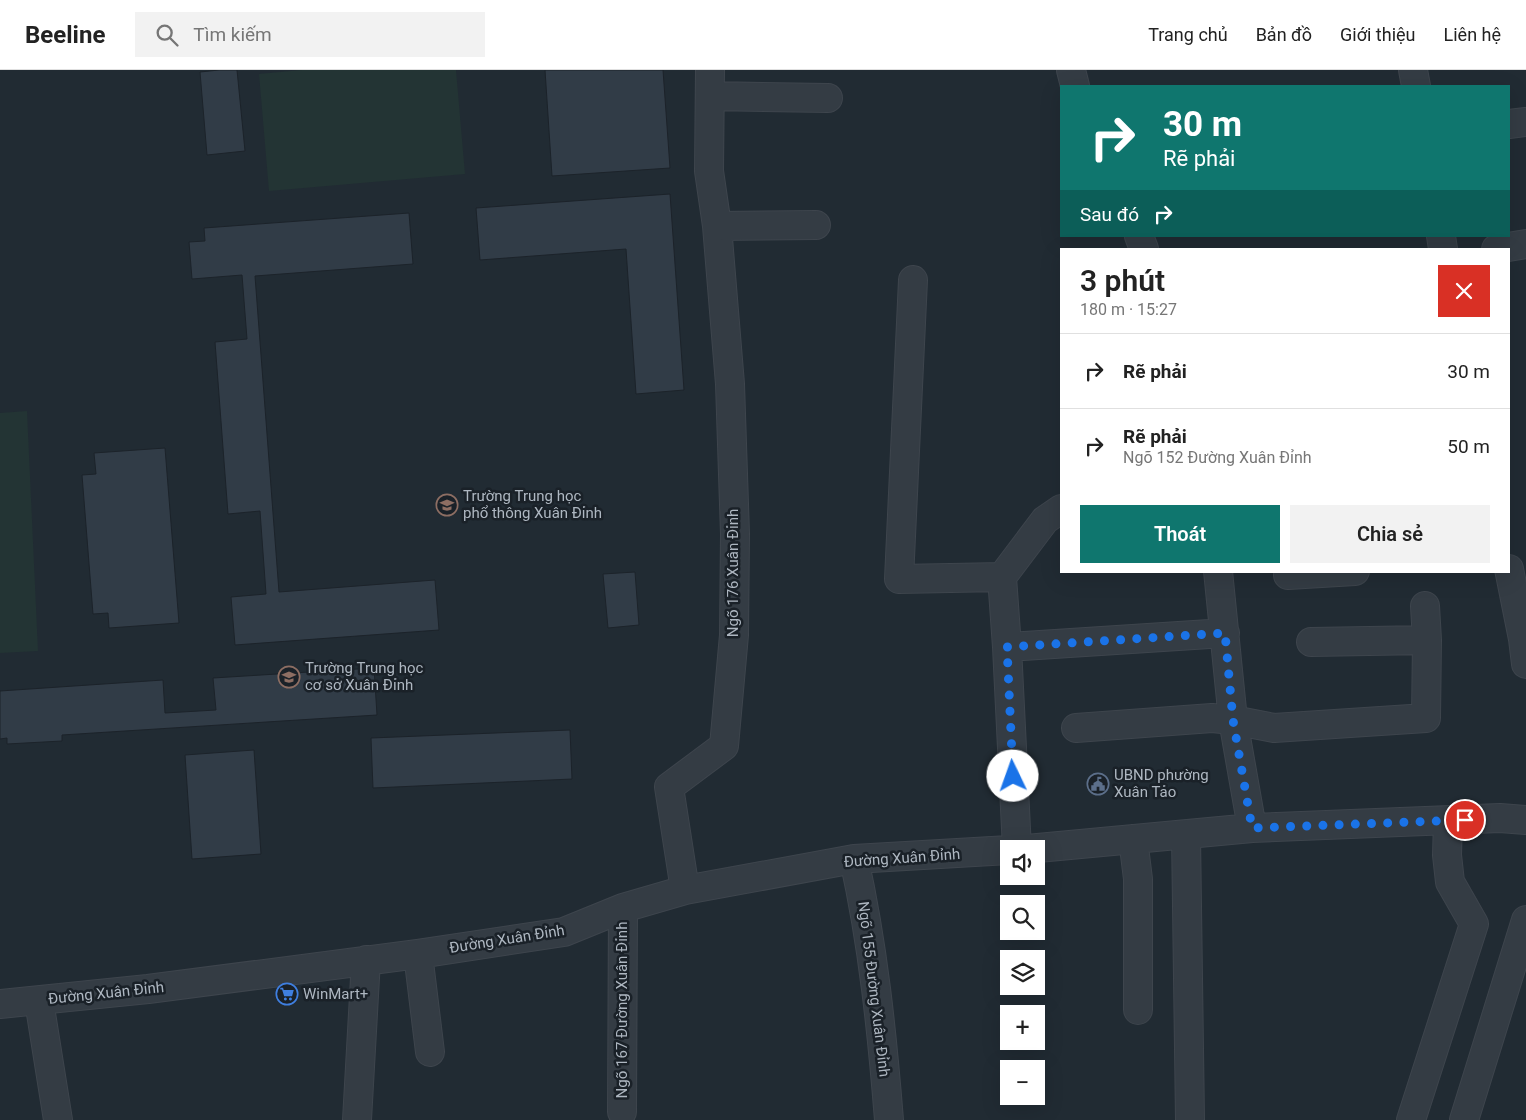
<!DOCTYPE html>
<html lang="vi">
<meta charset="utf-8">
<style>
body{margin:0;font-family:Roboto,sans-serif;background:#f2f2f2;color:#222;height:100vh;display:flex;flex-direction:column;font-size:19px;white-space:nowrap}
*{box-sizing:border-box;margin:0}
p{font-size:16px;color:#767676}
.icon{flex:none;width:28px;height:28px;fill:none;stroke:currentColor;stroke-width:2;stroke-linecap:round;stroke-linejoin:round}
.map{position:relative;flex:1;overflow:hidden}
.details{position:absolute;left:1060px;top:178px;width:450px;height:325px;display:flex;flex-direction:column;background:#fff;border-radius:0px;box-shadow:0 5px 20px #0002}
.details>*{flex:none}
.banner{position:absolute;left:1060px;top:15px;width:450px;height:152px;border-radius:0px;box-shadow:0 5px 20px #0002;background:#0f766e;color:#fff;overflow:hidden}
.controls{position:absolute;left:1000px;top:770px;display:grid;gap:10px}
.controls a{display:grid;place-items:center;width:45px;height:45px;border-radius:0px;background:#fff;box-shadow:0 5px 20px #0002;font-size:25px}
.pin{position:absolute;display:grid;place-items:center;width:42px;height:42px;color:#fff;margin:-21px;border:2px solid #fff;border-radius:50%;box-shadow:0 1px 5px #0007}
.me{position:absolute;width:55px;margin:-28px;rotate:357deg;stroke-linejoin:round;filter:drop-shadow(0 0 4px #0008)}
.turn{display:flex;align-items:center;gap:18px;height:105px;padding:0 20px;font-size:22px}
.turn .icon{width:65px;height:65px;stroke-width:2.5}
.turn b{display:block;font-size:35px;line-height:42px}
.then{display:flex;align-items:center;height:48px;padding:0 20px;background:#0003;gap:10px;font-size:19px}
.round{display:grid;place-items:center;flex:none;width:52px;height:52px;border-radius:0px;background:#f2f2f2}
.summary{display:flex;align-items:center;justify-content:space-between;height:85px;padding:0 20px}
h1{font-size:30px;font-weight:600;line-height:38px}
.action{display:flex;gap:10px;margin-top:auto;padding:10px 20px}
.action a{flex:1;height:58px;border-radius:0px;background:#0f766e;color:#fff;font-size:20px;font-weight:600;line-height:58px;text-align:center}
.action a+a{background:#f2f2f2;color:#222}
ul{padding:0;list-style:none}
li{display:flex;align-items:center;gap:15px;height:75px;padding:0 20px;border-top:1px solid #e0e0e0}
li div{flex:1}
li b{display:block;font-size:19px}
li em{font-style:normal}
header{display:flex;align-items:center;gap:30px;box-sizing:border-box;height:70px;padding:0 25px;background:#fff;border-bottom:1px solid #e0e0e0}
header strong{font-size:24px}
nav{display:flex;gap:28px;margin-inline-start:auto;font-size:18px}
.search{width:350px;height:45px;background:#f2f2f2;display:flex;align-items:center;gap:12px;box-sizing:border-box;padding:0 18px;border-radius:0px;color:#767676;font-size:19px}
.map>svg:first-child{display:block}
.green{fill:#233434}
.building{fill:#313c47;stroke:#1c232a}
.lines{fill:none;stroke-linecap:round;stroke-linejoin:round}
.minor-casing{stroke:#3e454d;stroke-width:30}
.minor{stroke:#343c44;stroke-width:28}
.route{stroke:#1a73e8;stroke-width:9;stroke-dasharray:0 16.2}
.labels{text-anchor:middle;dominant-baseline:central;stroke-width:5;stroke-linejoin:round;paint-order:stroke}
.poi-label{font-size:15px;fill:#aeb7c1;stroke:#1a2128;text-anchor:start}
.street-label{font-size:15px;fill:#aeb7c1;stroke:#1a2128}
</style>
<header>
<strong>Beeline</strong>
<div class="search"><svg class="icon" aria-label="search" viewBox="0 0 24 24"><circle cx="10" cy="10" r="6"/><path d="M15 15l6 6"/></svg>Tìm kiếm</div>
<nav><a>Trang chủ</a><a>Bản đồ</a><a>Giới thiệu</a><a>Liên hệ</a></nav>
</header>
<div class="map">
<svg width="1526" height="1050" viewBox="0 0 1526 1050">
<rect width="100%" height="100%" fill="#212b33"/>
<path class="green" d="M302 0H456L465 104 269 121 259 4Z
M27 341 38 581 0 583V343Z"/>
<path class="building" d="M219 0H237L245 81 207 85 200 2Z
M545 0H663L670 98 552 106Z
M670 124 684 320 636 324 626 179 480 190 476 138Z
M409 143 413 194 255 206 279 522 435 510 439 560 235 575 231 527 266 524 260 441 228 444 215 272 247 269 242 205 192 209 189 172 205 171 204 158Z
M165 378 179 553 109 558 108 543 93 544 82 405 96 404 94 383Z
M635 502 639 555 608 558 603 504Z
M374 598 377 645 62 665V671L7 674V668L0 669V621L163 610 165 643 216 640 213 608Z
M570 660 572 709 373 718 371 668Z
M254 680 261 784 192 789 185 685Z"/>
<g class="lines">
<g class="minor-casing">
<path id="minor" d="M1071 0 1075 16
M1413 0 1416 16
M710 26 828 28
M1509 54 1526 52
M717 156 816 155
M1139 166 1144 179
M1441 166 1443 179
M1496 179 1526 174
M913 210 899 509 1002 507
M1509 499 1523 569 1526 594
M1218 501 1233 650 1252 758
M1288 505 1355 501
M1311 572 1427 570
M1007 577 1225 563
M1076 658 1212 648 1233 650 1274 658 1426 648 1427 570 1425 536
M1186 765 1190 1050
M1133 769 1138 809V940
M1017 779 1007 577 1002 507 1045 450 1061 439
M1027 779 1252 758 1500 748 1526 750
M854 789C873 875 882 962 889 1050
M685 820 669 717 724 676 734 565 735 464 730 314 717 156 709 101 710 0
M418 884 430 982
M39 931 58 1050
M0 934 148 919 418 884 564 862 623 838 685 820 854 789 1009 780
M622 1042 623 838
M357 1050 366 890
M1411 1050 1474 854 1450 812 1447 785 1448 751
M1464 1050 1526 850"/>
</g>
<use href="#minor" class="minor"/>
</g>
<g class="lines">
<path class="route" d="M1013 706 1007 577 1225 563 1233 650 1252 758 1465 750"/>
</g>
<defs>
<g id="school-ring" transform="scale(1.125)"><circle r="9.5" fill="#1a2128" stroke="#8d6e63" stroke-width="1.5"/><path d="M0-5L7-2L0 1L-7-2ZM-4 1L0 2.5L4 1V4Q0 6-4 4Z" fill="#8d6e63"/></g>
<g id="civic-ring" transform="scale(1.125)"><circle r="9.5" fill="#1a2128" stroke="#5c6f8a" stroke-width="1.5"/><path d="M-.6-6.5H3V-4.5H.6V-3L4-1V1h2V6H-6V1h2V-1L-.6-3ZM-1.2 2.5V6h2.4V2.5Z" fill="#5c6f8a"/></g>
<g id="supermarket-ring" transform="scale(1.125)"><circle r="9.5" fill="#1a2128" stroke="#3f7fe0" stroke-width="1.5"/><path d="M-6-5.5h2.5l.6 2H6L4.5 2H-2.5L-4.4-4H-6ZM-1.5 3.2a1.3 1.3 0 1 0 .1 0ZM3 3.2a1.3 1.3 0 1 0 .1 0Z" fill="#3f7fe0"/></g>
</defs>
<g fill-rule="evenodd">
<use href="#school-ring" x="447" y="435"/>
<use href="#school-ring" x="289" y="607"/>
<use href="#civic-ring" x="1098" y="714"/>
<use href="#supermarket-ring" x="287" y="924"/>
</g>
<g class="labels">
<g class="poi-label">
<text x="463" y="426">Trường Trung học<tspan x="463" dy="17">phổ thông Xuân Đỉnh</tspan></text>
<text x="305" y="598">Trường Trung học<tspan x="305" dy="17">cơ sở Xuân Đỉnh</tspan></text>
<text x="1114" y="705">UBND phường<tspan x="1114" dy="17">Xuân Tảo</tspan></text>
<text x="303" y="924">WinMart+</text>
</g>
<g class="street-label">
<text transform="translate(733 503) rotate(-90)">Ngõ 176 Xuân Đỉnh</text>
<text transform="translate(902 788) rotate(-4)">Đường Xuân Đỉnh</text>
<text transform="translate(507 869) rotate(-9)">Đường Xuân Đỉnh</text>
<text transform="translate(874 919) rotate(83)">Ngõ 155 Đường Xuân Đỉnh</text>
<text transform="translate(106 923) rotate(-6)">Đường Xuân Đỉnh</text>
<text transform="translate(622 940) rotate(-90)">Ngõ 167 Đường Xuân Đỉnh</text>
</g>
</g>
</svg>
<div class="controls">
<a><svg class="icon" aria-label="sound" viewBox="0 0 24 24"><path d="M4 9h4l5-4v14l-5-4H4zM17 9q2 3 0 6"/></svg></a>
<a><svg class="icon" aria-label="search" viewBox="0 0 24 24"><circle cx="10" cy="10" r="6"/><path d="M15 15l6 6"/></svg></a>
<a><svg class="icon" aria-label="layers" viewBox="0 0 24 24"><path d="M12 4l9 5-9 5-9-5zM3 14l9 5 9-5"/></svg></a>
<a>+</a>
<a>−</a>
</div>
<div class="pin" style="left:1465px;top:750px;background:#d93025"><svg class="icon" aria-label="arrive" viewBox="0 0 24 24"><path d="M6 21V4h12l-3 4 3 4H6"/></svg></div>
<svg class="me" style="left:1013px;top:706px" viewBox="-20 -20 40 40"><circle r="19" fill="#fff"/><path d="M0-13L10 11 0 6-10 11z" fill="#1a73e8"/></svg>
<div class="banner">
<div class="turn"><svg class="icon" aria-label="right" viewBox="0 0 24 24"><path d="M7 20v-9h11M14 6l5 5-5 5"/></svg><div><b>30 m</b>Rẽ phải</div></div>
<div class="then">Sau đó<svg class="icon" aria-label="right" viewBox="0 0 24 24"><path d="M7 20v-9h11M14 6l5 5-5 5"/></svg></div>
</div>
<section class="details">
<div class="summary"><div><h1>3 phút</h1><p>180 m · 15:27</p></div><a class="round" style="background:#d93025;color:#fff"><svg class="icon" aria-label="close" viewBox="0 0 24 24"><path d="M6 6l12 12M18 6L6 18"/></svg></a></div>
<ul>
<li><svg class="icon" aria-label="right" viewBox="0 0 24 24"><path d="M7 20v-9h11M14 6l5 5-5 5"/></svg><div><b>Rẽ phải</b></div><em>30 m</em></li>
<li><svg class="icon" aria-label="right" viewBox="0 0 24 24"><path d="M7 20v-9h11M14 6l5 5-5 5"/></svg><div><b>Rẽ phải</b><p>Ngõ 152 Đường Xuân Đỉnh</p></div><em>50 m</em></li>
</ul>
<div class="action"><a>Thoát</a><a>Chia sẻ</a></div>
</section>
</div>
